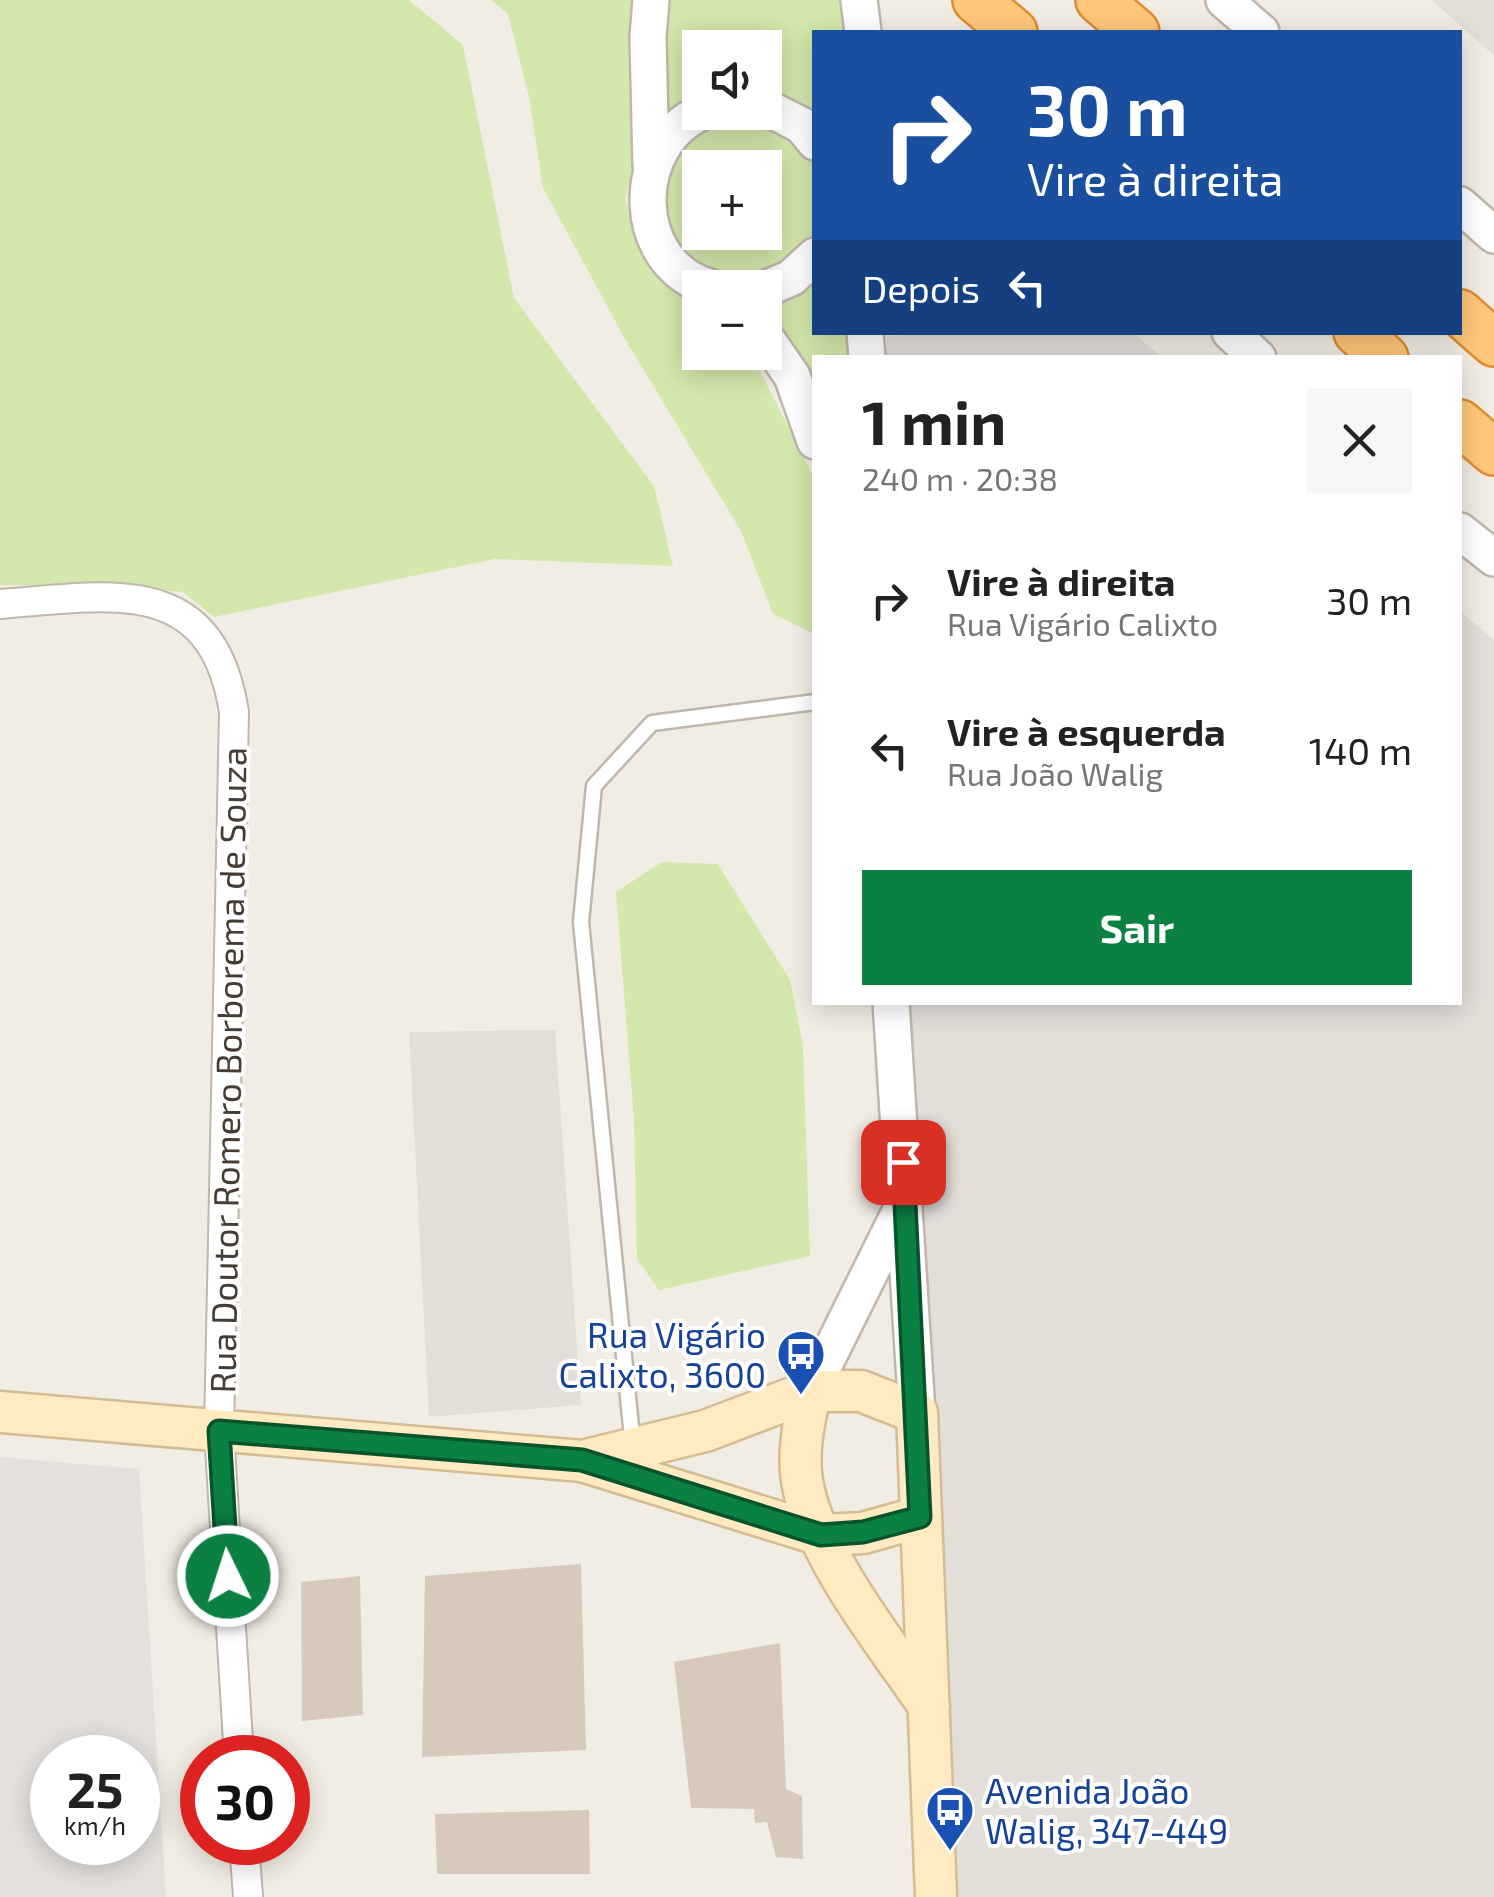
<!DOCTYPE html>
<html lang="pt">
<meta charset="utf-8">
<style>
body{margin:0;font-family:"Exo 2",sans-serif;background:#f6f6f6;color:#222;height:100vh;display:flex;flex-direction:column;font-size:38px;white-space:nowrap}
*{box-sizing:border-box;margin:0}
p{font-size:32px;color:#767676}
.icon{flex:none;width:55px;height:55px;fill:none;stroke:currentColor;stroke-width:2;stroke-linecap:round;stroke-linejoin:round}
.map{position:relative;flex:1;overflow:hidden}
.details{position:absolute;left:812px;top:355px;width:650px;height:650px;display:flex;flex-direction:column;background:#fff;border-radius:0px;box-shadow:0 5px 25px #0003}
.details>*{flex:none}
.guide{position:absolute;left:812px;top:30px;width:650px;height:305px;border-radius:0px;box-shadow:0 5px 25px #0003;background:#1a4fa0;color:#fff;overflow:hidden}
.tools{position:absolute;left:682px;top:30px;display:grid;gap:20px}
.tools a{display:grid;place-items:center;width:100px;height:100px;border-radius:0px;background:#fff;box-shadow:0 5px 25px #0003;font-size:50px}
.speed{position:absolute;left:30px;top:1735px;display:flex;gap:20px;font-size:50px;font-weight:700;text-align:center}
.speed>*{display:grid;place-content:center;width:130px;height:130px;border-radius:50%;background:#fff;box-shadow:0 5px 25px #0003;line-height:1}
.speed small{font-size:25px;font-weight:400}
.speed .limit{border:15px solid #d22;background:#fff;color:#111}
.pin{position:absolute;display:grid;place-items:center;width:85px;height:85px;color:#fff;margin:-42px;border-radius:20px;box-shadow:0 5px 15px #0006}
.me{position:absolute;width:110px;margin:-55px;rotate:356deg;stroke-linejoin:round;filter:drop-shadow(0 0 8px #0008)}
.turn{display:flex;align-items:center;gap:35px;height:210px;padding:0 50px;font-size:45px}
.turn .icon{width:130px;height:130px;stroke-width:2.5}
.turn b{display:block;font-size:70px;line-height:85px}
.then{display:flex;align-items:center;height:95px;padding:0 50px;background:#0003;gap:20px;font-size:38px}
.round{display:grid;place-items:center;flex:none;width:105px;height:105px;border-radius:0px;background:#f6f6f6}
.headline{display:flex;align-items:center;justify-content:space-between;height:170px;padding:0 50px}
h1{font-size:60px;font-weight:700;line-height:75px}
.primary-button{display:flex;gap:20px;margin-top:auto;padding:20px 50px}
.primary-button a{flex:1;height:115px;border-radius:0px;background:#0b8043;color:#fff;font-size:40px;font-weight:700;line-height:115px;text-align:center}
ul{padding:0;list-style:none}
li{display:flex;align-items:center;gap:30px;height:150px;padding:0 50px}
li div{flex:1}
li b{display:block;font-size:38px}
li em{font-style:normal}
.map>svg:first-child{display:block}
.industrial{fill:#e4ded9}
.green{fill:#d3e8ac;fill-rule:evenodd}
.parking{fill:#e3e0dd;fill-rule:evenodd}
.building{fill:#d7cabd}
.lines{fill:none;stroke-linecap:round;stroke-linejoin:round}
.service-casing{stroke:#c1b6aa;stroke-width:19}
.minor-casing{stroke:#c1b6aa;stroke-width:32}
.tertiary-casing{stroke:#c1b6aa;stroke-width:40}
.secondary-casing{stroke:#d4bc93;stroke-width:45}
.trunk-casing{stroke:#df8d32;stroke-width:50}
.service{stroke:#fff;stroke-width:14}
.minor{stroke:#fff;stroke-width:28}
.tertiary{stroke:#fff;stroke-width:35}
.secondary{stroke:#ffeac2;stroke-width:40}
.trunk{stroke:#ffc77a;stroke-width:45}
.route-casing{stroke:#07532c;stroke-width:25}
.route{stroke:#0b8043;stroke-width:18}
.labels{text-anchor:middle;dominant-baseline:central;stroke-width:8;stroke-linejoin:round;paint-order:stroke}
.street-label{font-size:35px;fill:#453c34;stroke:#fff}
.transit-label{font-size:35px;fill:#164399;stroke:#fff;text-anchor:end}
</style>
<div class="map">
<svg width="1494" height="1897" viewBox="0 0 1494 1897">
<rect width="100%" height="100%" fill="#f2ede4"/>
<path class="industrial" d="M1432 0H1494V56Z
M922 332 1133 333 1162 357H887V337Z
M1460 611 1494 640V1897H929L905 1003 1460 1002Z
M555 1030 581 1405 429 1417 409 1032Z"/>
<path class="green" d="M0 0H409L463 45 514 298 654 486 673 566 495 559 214 617 183 592 120 586 0 585Z
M491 0H640L641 144 625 199 652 270 700 301V352L751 353 815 480V634L773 614 741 531 625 339 543 188 529 97 508 14Z
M659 0H848L849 32H815V129L765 101V48H700V105L658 133Z
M748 114 765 117 815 157C815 246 825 268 724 284L667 245 663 160 716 115ZM700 168H765V232H700Z
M815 268V332L855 333 857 357 815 358V413L765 322V297Z
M662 862 718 864 790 980 803 1046 810 1256 659 1290 637 1259 634 1120 616 892Z"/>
<path class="parking" d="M0 1457 139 1469 166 1897H0ZM52 1758H138V1842H52Z"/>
<path class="building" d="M581 1564 586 1750 422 1757 425 1576Z
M360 1576 363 1715 302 1721 301 1582Z
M780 1643 786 1789 802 1796 803 1859 776 1857 767 1822 755 1823 754 1809 691 1808 674 1662Z
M589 1810 590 1874H437L435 1814Z"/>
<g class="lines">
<g class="service-casing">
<path id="service" d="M633 1447 581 922 594 786 652 723 815 702"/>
</g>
<g class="minor-casing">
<path id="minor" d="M0 604C110 596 212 572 234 712L219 1431 239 1758
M244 1842 248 1897"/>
</g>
<g class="tertiary-casing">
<path id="tertiary" d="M651 0 648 37 651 165
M859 0 863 32
M1224 0 1261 32
M765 107 801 125 815 142
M702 112C628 145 629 266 712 288
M1460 205 1494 235
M765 289 791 278 815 256
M865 332 867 358
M1230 332 1258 358
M765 337 792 376 815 441
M1460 531 1494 558
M891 1002 917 1413
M811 1391 903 1206"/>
</g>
<g class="secondary-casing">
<path id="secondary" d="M811 1391C803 1424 796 1458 804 1491 820 1562 888 1646 929 1706
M0 1412 582 1461 821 1535 863 1533 920 1517
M582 1461 705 1431 811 1391H861L917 1413 936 1897"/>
</g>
<g class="trunk-casing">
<path id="trunk" d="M976 0 1014 32
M1099 0 1136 32
M1460 313 1494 343
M1357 332 1385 358
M1460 423 1494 452"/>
</g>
<use href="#service" class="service"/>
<use href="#minor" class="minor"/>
<use href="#tertiary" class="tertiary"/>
<use href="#secondary" class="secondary"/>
<use href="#trunk" class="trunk"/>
</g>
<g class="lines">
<g class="route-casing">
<path id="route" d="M228 1576 219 1431 582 1460 821 1535 863 1532 920 1517 903 1162"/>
</g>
<use href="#route" class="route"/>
</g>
<defs>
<g id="bus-pin" transform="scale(2.5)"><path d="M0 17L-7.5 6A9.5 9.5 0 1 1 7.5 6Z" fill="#1a4fb4" stroke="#fff"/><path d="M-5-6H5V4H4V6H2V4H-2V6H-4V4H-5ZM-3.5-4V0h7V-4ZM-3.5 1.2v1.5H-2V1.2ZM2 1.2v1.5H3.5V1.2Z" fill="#fff"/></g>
</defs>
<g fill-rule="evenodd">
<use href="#bus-pin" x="801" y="1354"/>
<use href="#bus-pin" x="950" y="1810"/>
</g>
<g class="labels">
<g class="street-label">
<text transform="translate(227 1070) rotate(-89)">Rua Doutor Romero Borborema de Souza</text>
</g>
<g class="transit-label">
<text x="766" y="1334">Rua Vigário<tspan x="766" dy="40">Calixto, 3600</tspan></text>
<text x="985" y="1790" text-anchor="start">Avenida João<tspan x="985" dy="40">Walig, 347-449</tspan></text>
</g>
</g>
</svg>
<div class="tools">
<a><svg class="icon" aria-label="sound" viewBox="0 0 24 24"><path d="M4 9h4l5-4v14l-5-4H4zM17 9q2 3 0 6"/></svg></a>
<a>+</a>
<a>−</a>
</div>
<div class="speed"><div>25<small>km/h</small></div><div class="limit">30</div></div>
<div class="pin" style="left:903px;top:1162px;background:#d93025"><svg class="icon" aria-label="arrive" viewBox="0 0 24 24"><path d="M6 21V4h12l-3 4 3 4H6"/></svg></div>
<svg class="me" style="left:228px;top:1576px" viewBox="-20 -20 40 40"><circle r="17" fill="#0b8043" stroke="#fff" stroke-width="3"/><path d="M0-11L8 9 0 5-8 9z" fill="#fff"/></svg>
<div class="guide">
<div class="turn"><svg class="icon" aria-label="right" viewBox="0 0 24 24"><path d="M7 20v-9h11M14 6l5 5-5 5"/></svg><div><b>30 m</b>Vire à direita</div></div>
<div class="then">Depois<svg class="icon" aria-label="left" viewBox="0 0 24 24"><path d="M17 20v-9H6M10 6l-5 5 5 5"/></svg></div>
</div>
<section class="details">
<div class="headline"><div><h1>1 min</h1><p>240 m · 20:38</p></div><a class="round"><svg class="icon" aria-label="close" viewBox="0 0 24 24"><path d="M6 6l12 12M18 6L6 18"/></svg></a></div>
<ul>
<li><svg class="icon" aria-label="right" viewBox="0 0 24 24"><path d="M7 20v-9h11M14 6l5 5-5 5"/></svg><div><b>Vire à direita</b><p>Rua Vigário Calixto</p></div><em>30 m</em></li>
<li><svg class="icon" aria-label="left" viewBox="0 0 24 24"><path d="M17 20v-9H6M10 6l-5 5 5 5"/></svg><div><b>Vire à esquerda</b><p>Rua João Walig</p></div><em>140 m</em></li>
</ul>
<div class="primary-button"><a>Sair</a></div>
</section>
</div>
